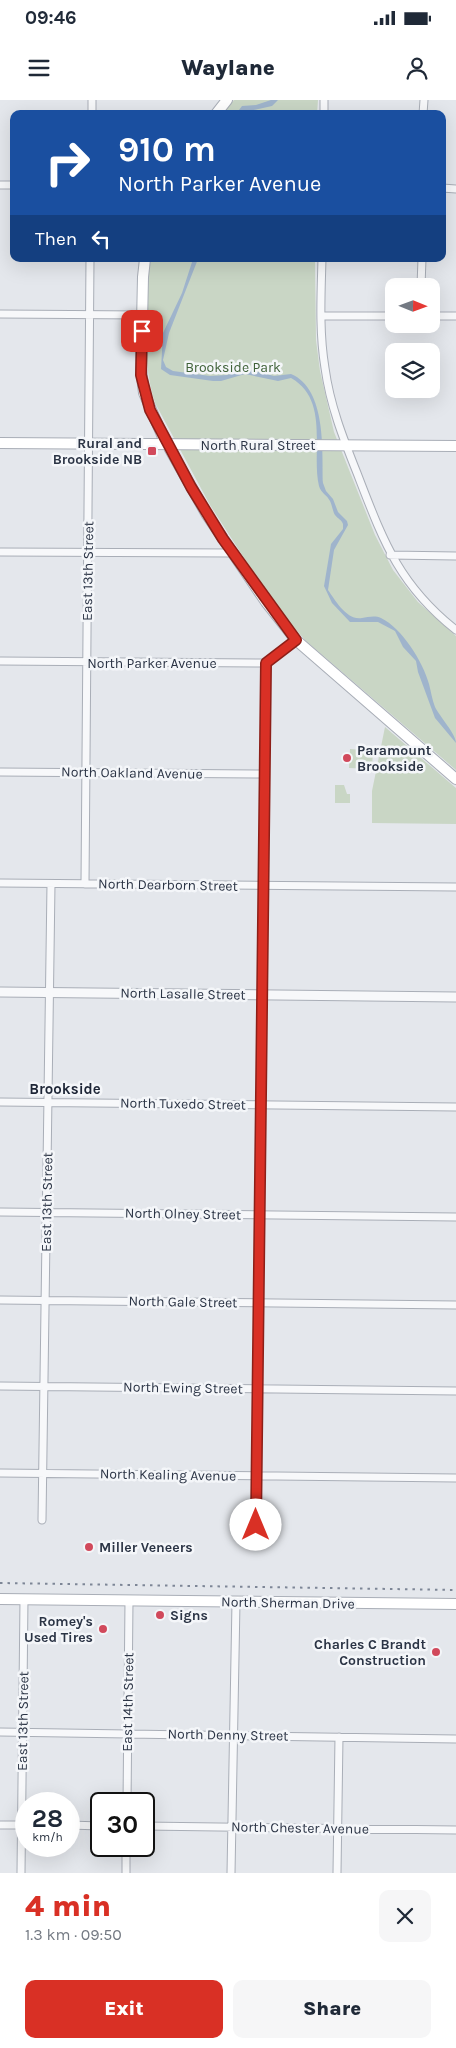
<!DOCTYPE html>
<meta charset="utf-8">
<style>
body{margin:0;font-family:Karla,sans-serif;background:#f6f6f7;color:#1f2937;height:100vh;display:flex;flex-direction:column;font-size:19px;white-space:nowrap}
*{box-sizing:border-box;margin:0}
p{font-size:16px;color:#747a83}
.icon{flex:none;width:28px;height:28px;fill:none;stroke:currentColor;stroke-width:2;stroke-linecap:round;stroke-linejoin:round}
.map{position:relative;height:1773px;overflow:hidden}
.drawer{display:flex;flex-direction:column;background:#fff;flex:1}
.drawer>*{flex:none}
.banner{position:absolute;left:10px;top:10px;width:436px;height:152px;border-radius:10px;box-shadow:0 5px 20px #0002;background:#1a4fa0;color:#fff;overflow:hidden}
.needle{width:32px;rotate:91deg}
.tools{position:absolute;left:385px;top:178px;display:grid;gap:10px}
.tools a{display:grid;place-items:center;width:55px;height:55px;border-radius:10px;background:#fff;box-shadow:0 5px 20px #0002;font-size:25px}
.speed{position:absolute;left:15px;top:1692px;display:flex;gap:10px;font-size:25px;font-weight:700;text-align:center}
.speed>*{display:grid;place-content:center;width:65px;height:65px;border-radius:50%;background:#fff;box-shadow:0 5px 20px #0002;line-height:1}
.speed small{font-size:12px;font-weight:400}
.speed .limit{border:2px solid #111;border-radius:8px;background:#fff;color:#111}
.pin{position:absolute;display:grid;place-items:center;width:42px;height:42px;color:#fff;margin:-21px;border-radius:10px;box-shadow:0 2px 8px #0006}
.me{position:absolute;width:55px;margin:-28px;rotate:0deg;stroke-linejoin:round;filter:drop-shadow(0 0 4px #0008)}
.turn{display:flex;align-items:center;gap:18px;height:105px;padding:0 25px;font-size:22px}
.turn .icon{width:65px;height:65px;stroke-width:2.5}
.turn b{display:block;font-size:35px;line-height:42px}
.then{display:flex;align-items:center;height:48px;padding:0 25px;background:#0003;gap:10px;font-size:19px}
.round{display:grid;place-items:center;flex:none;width:52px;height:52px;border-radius:10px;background:#f6f6f7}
.headline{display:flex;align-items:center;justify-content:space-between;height:85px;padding:0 25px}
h1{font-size:30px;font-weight:800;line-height:38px;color:#d93025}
.action{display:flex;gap:10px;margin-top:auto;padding:10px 25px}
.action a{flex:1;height:58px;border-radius:10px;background:#d93025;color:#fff;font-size:20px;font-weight:800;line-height:58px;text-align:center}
.action a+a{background:#f6f6f7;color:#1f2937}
.status{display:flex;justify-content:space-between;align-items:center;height:35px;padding:0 25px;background:#fff;direction:ltr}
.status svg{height:14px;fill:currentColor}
header{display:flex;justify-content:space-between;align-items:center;height:65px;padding:0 25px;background:#fff;font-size:22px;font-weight:800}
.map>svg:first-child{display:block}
.green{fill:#c9d6c5}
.water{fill:#9fb4cc}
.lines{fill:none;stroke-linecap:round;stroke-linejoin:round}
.minor-casing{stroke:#a9aeb7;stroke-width:9}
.tertiary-casing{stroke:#a9aeb7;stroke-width:11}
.secondary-casing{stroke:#a9aeb7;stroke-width:12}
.minor{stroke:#f7f8fa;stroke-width:7}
.tertiary{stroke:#f7f8fa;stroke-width:9}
.secondary{stroke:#fff;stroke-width:10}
.rail{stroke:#7d8696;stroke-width:2;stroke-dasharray:2.5 5;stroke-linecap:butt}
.route-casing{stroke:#8d1f18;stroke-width:12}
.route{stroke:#d93025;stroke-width:9}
.poi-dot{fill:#d1495b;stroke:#f4f6f9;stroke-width:2}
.labels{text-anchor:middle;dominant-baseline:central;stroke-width:5;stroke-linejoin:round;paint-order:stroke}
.park-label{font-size:14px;fill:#3f6138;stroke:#f4f6f9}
.poi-label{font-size:14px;font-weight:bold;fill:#2b3445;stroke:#f4f6f9;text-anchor:end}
.street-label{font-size:14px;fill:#2b3445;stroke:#f4f6f9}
.neighbourhood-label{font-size:15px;font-weight:bold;fill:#1d2536;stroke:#f4f6f9}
</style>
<div class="status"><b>09:46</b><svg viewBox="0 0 49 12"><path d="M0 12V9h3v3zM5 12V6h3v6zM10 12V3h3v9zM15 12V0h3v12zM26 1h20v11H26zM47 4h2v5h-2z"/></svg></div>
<header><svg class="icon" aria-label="menu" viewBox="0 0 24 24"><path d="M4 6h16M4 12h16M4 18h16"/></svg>Waylane<svg class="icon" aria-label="person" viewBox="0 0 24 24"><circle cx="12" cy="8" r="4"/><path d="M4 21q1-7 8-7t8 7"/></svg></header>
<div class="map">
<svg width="456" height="1773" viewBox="0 0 456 1773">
<rect width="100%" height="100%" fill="#e4e7ec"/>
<path class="green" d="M234 0H318L317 14H222Z
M151 159H315L316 240 320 271 334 332 375 435 393 470 418 502 456 536V670L306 541 277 509 210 405 155 303C142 264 144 199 151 159Z
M385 627 456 688V724L372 723V691Z
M350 649 373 651 372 669 349 668Z
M335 685H344L347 694H350V703H335Z"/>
<path class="water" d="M271 0H278L272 6 236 14 242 6 256 5Z
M193 159H198L169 233 163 260 166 267 173 271 210 276 227 275 247 269 274 276 291 274C327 289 322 352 323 383L326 391 333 399 338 412 347 421 348 425 334 450 328 490C335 500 347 521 362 518 368 517 375 515 381 518 402 528 423 562 429 584 431 592 432 599 435 607 440 617 456 634 456 643L435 618 418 572 416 561 403 547 395 531 378 522H350L332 503 324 486 331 444 343 429V424C341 419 338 419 335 415 333 412 332 405 330 401 327 395 321 393 319 386 311 352 330 300 291 278L278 281 245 274 221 281H213L170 275 161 269 163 233 182 193Z"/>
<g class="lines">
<g class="minor-casing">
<path id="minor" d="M92 14V0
M324 14V0
M423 14 424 0
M0 85H14
M442 88 456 89
M322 159C321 195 319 232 325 268 330 305 343 338 357 373 383 440 398 484 456 530
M421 186 422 159
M0 214 142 215
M321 216H394
M431 216H456
M0 452 232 453
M390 455 456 456
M0 561 266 563 296 540
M0 672 265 674
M0 783 456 787
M85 784 90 159
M0 1002 456 1007
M0 1112 456 1117
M0 1200 456 1205
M0 1286 456 1291
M0 1373 456 1378
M42 1420 51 784
M256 1425 266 563
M0 1632 456 1639
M127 1704 129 1501
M0 1725H25
M69 1725 101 1726
M144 1726 456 1730
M21 1773 24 1499
M126 1773V1746
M231 1773 236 1502
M337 1773 339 1637"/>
</g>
<g class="tertiary-casing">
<path id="tertiary" d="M0 892 456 897"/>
</g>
<g class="secondary-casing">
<path id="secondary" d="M216 14 227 0
M145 159 143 177 141 269 144 293 162 335 207 415 266 502 296 540 456 679
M0 343 456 346
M0 1499 456 1504"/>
</g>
<use href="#minor" class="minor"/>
<use href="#tertiary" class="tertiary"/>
<use href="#secondary" class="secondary"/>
<path class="rail" d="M0 1483 456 1490"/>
</g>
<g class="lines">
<g class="route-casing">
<path id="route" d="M142 231 141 275 150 310 191 387 223 439 296 540 266 563 256 1425"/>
</g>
<use href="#route" class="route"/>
</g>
<g class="poi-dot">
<rect x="147" y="346" width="10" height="10" rx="2.5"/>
<circle cx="347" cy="658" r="5"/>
<circle cx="89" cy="1447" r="5"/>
<circle cx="160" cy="1515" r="5"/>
<circle cx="103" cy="1529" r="5"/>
<circle cx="436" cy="1552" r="5"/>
</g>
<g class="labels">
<g class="park-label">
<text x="233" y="267">Brookside Park</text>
</g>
<g class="poi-label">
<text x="142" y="343">Rural and<tspan x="142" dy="16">Brookside NB</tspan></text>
<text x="357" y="650" text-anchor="start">Paramount<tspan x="357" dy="16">Brookside</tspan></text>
<text x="99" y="1447" text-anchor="start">Miller Veneers</text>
<text x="170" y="1515" text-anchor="start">Signs</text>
<text x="93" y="1521">Romey's<tspan x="93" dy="16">Used Tires</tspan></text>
<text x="426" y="1544">Charles C Brandt<tspan x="426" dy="16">Construction</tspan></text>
</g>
<g class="street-label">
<text x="258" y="345">North Rural Street</text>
<text transform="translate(88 471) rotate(-89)">East 13th Street</text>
<text x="152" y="563">North Parker Avenue</text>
<text transform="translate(132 673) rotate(1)">North Oakland Avenue</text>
<text transform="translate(168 785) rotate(1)">North Dearborn Street</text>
<text transform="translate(183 894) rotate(1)">North Lasalle Street</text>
<text transform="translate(183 1004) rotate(1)">North Tuxedo Street</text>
<text transform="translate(47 1102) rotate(-89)">East 13th Street</text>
<text transform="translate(183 1114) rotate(1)">North Olney Street</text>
<text transform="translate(183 1202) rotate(1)">North Gale Street</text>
<text transform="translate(183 1288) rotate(1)">North Ewing Street</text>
<text transform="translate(168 1375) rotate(1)">North Kealing Avenue</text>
<text transform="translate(288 1503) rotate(1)">North Sherman Drive</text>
<text transform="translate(128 1602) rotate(-89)">East 14th Street</text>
<text transform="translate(23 1621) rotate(-89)">East 13th Street</text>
<text transform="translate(228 1635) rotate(1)">North Denny Street</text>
<text transform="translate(300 1728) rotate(1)">North Chester Avenue</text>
</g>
<g class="neighbourhood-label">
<text x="65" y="989">Brookside</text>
</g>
</g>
</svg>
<div class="tools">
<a><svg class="needle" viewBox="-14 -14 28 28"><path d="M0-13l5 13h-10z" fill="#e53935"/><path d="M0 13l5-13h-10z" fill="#747a83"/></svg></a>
<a><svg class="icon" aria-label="layers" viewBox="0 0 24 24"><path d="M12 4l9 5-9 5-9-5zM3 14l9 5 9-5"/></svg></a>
</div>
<div class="speed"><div>28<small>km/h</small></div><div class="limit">30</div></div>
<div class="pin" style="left:142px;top:231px;background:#d93025"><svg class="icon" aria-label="arrive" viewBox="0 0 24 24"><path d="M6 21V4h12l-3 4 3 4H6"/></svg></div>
<svg class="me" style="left:256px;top:1425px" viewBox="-20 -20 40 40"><circle r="19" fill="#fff"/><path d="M0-13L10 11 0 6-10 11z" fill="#d93025"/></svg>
<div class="banner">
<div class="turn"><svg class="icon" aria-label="right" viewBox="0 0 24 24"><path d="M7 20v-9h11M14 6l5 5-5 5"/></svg><div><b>910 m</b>North Parker Avenue</div></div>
<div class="then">Then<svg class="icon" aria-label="left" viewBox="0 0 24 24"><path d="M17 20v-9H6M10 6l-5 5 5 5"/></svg></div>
</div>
</div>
<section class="drawer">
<div class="headline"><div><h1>4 min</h1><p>1.3 km · 09:50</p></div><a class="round"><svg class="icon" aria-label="close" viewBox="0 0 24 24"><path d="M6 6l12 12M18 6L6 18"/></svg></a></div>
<div class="action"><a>Exit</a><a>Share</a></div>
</section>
